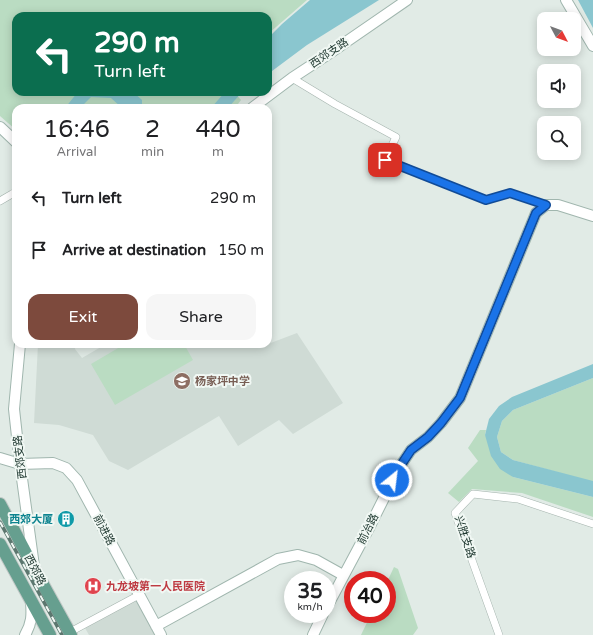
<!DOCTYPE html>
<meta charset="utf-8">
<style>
body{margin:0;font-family:"Varela Round","Noto Sans SC",sans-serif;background:#f6f6f6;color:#202124;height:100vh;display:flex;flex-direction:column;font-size:15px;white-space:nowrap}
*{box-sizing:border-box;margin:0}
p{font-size:13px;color:#757577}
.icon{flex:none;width:22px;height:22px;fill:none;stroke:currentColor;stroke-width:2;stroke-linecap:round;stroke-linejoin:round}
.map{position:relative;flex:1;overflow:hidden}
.side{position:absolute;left:12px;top:104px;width:260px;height:244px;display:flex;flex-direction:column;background:#fff;border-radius:12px;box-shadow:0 2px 10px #0003}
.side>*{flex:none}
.guide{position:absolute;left:12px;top:12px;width:260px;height:84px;border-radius:12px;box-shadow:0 2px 10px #0003;background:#0b6e4f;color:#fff;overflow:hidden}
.needle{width:26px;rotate:131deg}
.fabs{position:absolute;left:537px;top:12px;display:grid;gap:8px}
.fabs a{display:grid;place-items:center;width:44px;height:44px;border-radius:8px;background:#fff;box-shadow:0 2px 10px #0003;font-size:20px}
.speed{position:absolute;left:284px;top:571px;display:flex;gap:8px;font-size:20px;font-weight:700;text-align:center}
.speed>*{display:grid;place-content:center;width:52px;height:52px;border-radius:50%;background:#fff;box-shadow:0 2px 10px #0003;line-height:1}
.speed small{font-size:10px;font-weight:400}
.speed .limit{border:6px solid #d22;background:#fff;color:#111}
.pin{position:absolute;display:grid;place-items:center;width:34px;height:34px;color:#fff;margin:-17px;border-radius:8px;box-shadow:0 2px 6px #0006}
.me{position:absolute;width:44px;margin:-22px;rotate:29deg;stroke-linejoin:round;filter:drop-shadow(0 0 3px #0008)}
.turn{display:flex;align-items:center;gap:14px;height:84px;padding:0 16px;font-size:18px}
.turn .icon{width:52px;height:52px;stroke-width:2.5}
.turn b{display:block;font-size:28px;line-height:34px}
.eta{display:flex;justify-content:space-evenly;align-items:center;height:68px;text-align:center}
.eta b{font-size:24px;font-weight:600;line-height:28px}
.button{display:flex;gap:8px;margin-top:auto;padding:8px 16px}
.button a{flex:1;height:46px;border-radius:12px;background:#7d4a3d;color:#fff;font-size:16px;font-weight:600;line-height:46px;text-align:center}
.button a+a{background:#f6f6f6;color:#202124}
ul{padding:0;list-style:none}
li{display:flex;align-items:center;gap:12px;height:52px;padding:0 16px}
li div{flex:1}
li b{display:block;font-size:15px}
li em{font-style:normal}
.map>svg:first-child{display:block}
.built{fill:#cfdbd5}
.green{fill:#badcc2}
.water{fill:#8ac6cf}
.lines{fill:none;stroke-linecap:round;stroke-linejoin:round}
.street-casing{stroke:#a4b3ad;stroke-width:8}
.secondary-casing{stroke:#a0b6ae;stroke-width:12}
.primary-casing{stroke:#c1c8c6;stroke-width:14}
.street{stroke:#fff;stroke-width:7}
.secondary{stroke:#fff;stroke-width:10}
.primary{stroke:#669f8f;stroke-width:12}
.rail-casing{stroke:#5c776f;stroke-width:3.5}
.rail{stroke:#f1f8f4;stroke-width:2;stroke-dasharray:6;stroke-linecap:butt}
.route-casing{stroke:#114b97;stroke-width:10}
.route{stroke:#1a73e8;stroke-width:7}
.labels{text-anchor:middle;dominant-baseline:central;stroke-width:4;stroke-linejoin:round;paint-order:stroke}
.street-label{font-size:11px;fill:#223b33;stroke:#f1f8f4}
.education-label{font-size:11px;font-weight:bold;fill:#785e54;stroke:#f1f8f4;text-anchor:start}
.culture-label{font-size:11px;font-weight:bold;fill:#0d838f;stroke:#f1f8f4;text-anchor:end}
.health-label{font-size:11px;font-weight:bold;fill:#be3a42;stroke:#f1f8f4;text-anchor:start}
</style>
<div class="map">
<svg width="593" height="635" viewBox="0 0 593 635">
<rect width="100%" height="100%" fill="#e1ebe6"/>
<path class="built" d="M297 333 343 403 293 434 279 420 238 446 219 416 128 470 109 461 93 435 59 425 34 423 38 344H76L75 349 82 358 106 344H253L259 345 268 344Z
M138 598 158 635H89L85 628Z"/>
<path class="green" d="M0 0H307L268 34V16H16V92H234L241 100 235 108H16V130L0 116Z
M125 344H184L193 360 115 405 91 364Z
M593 378V482L513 460 501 452 497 437 502 421 513 410Z
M480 430H486L485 435 513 477 593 497V517L522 493 472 489 459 502 448 493 478 461 468 448Z
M394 567 398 569 418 628 413 635H361L371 614H387V582Z"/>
<path class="water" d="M310 0H379L307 45 268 74V38L282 24Z
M578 0H593V28Z
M82 92H133L142 100V108H122L111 98 91 97 80 108H65L77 93Z
M225 92H242L228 108H211Z
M593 364V378L513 410 502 421 497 437 501 452 513 460 593 481V497L513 477 500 469 491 456 485 435 489 419 499 406 512 397Z"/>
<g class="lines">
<g class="street-casing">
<path id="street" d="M292 78 335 104 396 137 385 160 486 200 510 193 546 205
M0 201 12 194 16 192
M70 632 139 595
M499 635 455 513 473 494 518 499 593 524"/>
</g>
<g class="secondary-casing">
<path id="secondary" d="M566 0 593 46
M252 108 292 78 330 53 407 0
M0 127 16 142
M20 344 14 409 20 464 34 566
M0 458 20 464 53 463 66 468 77 480 161 635
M327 607 368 530 399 468 411 450 428 437 441 423 460 398 536 213 546 205H558L593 216
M156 626 278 559 298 555 316 560 343 575
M25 635C32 623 32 615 31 602
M313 635 323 614"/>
</g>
<g class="primary-casing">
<path id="primary" d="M0 504 35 570 71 635
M0 544 50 635"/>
</g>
<use href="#street" class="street"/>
<use href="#secondary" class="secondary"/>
<use href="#primary" class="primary"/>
<g class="rail-casing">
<path id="rail" d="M0 522 62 635"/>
</g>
<use href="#rail" class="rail"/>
</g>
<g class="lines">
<g class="route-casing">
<path id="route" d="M385 160 486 200 510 193 546 205 536 213 460 398 441 423 428 437 411 450 399 468 392 480"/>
</g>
<use href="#route" class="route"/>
</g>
<defs>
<g id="school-disc" transform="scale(0.9)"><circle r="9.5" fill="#8d6e63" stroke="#f1f8f4"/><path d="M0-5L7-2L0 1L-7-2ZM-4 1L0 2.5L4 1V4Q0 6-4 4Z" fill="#fff"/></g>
<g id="building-disc" transform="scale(0.9)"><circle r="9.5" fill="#0f9aa8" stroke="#f1f8f4"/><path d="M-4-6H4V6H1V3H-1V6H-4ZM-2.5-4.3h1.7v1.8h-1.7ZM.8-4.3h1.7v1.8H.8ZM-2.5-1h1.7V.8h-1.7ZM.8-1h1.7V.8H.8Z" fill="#fff"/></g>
<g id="hospital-disc" transform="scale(0.9)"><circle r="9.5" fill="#e0444e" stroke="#f1f8f4"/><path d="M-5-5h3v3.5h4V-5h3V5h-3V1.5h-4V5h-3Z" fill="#fff"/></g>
</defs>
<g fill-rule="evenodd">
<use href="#school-disc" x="182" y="381"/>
<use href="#building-disc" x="66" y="519"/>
<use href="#hospital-disc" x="93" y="586"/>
</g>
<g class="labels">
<g class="street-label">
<text transform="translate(329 53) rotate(-34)">西郊支路</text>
<text transform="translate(20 457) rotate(-97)">西郊支路</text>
<text transform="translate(368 529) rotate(-63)">前冶路</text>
<text transform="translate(104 530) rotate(62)">前进路</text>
<text transform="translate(465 537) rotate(72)">兴胜支路</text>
<text transform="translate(35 570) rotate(62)">西郊路</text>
</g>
<g class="education-label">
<text x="195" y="381">杨家坪中学</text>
</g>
<g class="culture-label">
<text x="53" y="519">西郊大厦</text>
</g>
<g class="health-label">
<text x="106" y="586">九龙坡第一人民医院</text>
</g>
</g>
</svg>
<div class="fabs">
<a><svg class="needle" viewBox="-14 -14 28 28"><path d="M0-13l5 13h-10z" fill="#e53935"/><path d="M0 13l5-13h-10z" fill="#757577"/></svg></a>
<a><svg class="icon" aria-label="sound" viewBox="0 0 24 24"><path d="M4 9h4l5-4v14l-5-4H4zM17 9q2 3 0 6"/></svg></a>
<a><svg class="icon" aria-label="search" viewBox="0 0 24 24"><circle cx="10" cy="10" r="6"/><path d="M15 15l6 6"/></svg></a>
</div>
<div class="speed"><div>35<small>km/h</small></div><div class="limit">40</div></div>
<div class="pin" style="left:385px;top:160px;background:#d93025"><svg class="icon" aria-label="arrive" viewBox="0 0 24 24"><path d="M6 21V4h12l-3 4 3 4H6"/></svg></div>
<svg class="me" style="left:392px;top:480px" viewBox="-20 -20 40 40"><circle r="17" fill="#1a73e8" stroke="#fff" stroke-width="3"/><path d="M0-11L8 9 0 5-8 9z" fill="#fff"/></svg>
<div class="guide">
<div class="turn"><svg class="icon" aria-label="left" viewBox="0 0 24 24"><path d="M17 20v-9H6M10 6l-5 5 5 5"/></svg><div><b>290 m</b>Turn left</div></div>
</div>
<section class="side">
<div class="eta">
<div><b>16:46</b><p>Arrival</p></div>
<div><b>2</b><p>min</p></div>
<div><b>440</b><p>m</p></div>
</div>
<ul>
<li><svg class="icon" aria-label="left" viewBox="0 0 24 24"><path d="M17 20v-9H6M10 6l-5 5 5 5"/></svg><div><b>Turn left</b></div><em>290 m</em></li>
<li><svg class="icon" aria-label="arrive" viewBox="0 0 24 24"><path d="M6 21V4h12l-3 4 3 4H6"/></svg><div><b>Arrive at destination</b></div><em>150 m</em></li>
</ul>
<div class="button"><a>Exit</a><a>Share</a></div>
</section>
</div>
